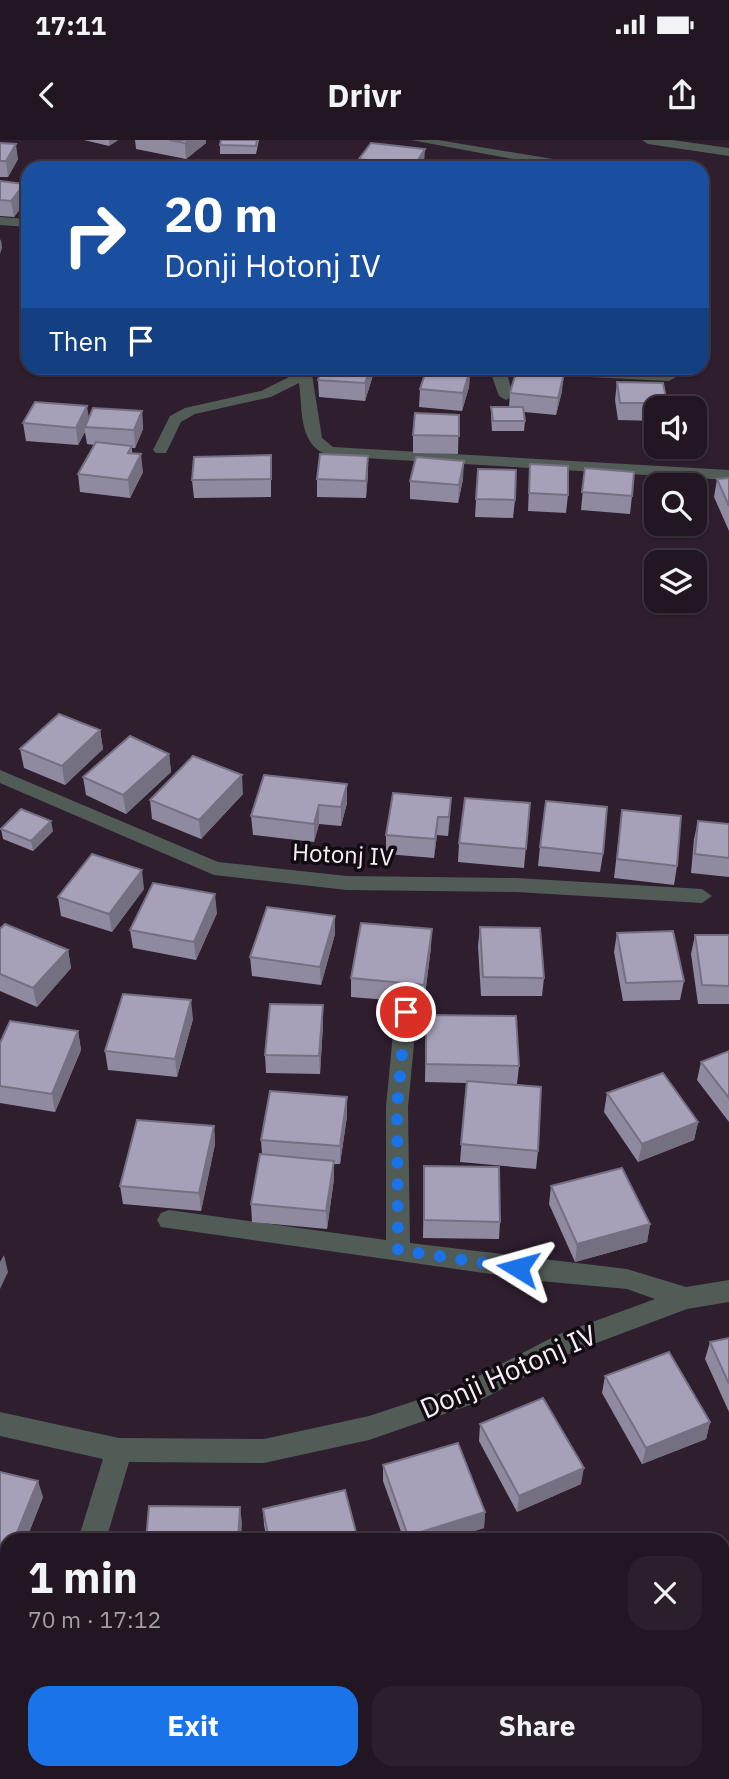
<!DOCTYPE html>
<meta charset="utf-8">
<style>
body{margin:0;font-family:"IBM Plex Sans",sans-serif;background:#2a1f2a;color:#f1f3f6;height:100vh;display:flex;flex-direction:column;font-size:26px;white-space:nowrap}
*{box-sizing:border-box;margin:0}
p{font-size:23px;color:#a29fa5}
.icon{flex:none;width:38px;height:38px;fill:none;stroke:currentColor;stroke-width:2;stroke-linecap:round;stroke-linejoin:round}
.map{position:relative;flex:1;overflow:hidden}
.side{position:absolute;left:0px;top:1393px;width:730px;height:247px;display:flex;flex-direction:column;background:#221622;border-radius:21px 21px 0 0;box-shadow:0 2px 5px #0004,0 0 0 2px #3f3540}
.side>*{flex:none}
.top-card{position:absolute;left:21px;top:21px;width:688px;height:214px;border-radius:21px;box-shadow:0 2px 5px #0004,0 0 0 2px #3f3540;background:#1a4fa0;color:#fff;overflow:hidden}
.tools{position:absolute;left:644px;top:256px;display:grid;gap:14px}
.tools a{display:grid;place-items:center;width:63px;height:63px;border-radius:14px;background:#221622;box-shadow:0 2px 5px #0004,0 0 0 2px #3f3540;font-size:35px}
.pin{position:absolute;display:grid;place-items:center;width:60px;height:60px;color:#fff;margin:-30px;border:4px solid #fff;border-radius:50%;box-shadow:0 2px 7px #0007}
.me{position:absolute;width:77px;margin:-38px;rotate:278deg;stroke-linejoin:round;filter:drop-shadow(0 0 5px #0008)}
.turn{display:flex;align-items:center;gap:24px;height:147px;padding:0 28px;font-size:32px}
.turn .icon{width:91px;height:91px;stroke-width:2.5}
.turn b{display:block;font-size:49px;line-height:60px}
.then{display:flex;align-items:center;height:66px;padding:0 28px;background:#0003;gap:14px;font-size:26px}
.round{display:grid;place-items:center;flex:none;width:74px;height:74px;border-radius:21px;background:#2a1f2a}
.summary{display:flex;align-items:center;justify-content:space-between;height:119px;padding:0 28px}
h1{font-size:42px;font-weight:700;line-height:52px}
.primary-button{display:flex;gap:14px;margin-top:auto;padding:14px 28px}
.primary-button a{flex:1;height:80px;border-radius:21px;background:#1a73e8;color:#fff;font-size:28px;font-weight:700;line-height:80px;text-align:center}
.primary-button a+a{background:#2a1f2a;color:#f1f3f6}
.status{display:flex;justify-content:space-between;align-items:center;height:49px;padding:0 35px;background:#221622;direction:ltr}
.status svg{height:19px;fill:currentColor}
header{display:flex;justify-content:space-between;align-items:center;height:91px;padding:0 28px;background:#221622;font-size:32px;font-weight:700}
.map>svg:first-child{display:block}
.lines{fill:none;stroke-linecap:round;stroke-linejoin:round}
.minor{fill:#515c57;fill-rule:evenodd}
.wall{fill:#8f8a9f}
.shaded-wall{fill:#747082}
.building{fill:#a6a0b9;stroke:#747082;stroke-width:2}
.route{stroke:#1a73e8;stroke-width:12;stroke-dasharray:0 21.6}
.labels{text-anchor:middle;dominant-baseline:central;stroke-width:7;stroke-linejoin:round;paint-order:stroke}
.street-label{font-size:24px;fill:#f7ecf7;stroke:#120b12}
.near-street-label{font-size:28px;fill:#f7ecf7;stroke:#120b12}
</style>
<div class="status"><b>17:11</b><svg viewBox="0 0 49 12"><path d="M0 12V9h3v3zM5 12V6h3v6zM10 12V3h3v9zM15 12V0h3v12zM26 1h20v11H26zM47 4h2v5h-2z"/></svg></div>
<header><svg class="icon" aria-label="back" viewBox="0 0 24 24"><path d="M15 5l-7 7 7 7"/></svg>Drivr<svg class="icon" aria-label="share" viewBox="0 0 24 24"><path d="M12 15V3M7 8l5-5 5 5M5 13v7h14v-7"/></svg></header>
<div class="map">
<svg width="729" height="1639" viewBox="0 0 729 1639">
<rect width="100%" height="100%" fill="#2e1e2e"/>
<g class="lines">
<path class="minor" d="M411 0H438L583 24 589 28H561Z
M642 0H672L729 8V16L648 4Z
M0 77 28 79V87L0 85Z
M297 228H311L322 298 333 307 729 330V340L331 316C298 307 303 272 299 243L271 257 195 274 181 282 166 313H156L153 310 170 276 185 268 261 251 297 233Z
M489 228H570L669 233 676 237 669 241 507 233 513 256 506 260 499 256Z
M0 630 218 722 347 736 516 738 702 749 712 756 702 763 516 752 347 750 214 735 0 643Z
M406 864 414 866 417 872 408 967 410 1103 627 1129 686 1147 729 1140V1162L687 1169 575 1211 473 1264 369 1300 264 1323 129 1322 106 1400H78L103 1319 0 1296V1272L119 1298 264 1299 369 1276 457 1247 557 1195 655 1159 627 1149 540 1141 161 1087 157 1080 161 1073 169 1070 386 1100V967L395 872 398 866Z"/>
</g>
<path class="wall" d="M84 0H118L109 6Z
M135 0H206V3L186 19 136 9Z
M221 0H259L256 14H220V5Z
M0 3 18 19 8 37H0Z
M359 19 424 25 422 28H359Z
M0 41 27 60 14 77 0 76Z
M105 228H150L146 235 105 231Z
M322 228H374V232L365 261 319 257 318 240Z
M589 228H617V230Z
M470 230 469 247 462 271 419 267 420 249Z
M617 242 667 263 666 268H656V281L618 280 615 260Z
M562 251 556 275 524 272 525 281 524 291H492L491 276V267H509L510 253Z
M142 271 143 289 135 308H132V313L143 332 130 358 80 352 78 334 94 305 87 304 85 292 78 305 26 301 23 283 89 278Z
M459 275 458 314 413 313V295Z
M271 315V357L194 358 192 340Z
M530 324 568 355 566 373 528 371Z
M585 328 632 356 630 374 581 370Z
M478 329 515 360 513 378 475 377Z
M658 333 698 335 700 366 698 384 676 383H695V345H657Z
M368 334 366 358 317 357V339Z
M729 338V391L714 357 717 339Z
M463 339 458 363 410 359V341Z
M100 590 103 609 65 645 24 628 20 609Z
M169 614 171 632 126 674 86 655 83 637Z
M347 644V663L341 686 319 684 314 702 253 695 251 676Z
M393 653 450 677 448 696 437 695 434 718 386 714V695Z
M243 654 201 699 152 679 150 660Z
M530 663 524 728 458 722 459 703Z
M622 670 677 726 674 745 614 738Z
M698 681 729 684V737L691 733 694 699Z
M1 689 53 691 33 711 3 699Z
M540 707 603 714 600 732 538 726Z
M144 749 112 792 61 776 58 757Z
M217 773 196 820 133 808 130 790Z
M480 787 544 838 542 856H481L478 806Z
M0 789 68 810 71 828 37 867 0 851Z
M617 793 684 841 680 860 623 861 614 812Z
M335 794 321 845 252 836 250 817Z
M695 795H729V864H698L691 814Z
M431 807 424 863 351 857V838Z
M323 865V884L320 934 266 933 265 915Z
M426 875 519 926 517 944H504L538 1011 536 1029 460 1022 466 943 425 942Z
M193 879 177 937 108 930 105 911Z
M78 891 81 910 55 972 0 963V903Z
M729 911V982L697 940 701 922Z
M607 953 698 982 694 1000 638 1022 604 972Z
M347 957V976L340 1024H334V1039L327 1089 252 1082 251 1064 262 1014 261 1000Z
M214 986 215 1004 201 1071 123 1064 120 1046Z
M424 1026 500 1082 499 1099 423 1098Z
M551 1046 650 1084 647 1102 575 1122 549 1064Z
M729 1198V1272L705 1219 710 1202Z
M605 1236 710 1282 706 1299 642 1324 602 1253Z
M480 1284 581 1344 517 1372 479 1301Z
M383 1325 485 1372 484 1388 445 1400H404L383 1341Z
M0 1332 43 1357 26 1400H7V1441L0 1439Z
M263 1369 358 1400H267L264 1385Z"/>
<path class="shaded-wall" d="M109 0H118L109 6Z
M189 0H206V3L186 19 185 3Z
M16 4 18 19 8 37 6 21Z
M425 9 424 25 422 28H414V26Z
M24 44 27 60 14 77 11 61Z
M1 99 2 108 0 114V101Z
M145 228H150L146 235Z
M370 228H374V232L365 261V243Z
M470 230 469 247 462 271 463 253Z
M564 234 562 251 556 275 558 258Z
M87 266 90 284 85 287V292L78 305 76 288Z
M142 271 143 289 135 308 134 290Z
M141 314 143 332 130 358 128 340Z
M368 316V334L366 358V341Z
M464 321 463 339 458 363 459 345Z
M100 590 103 609 65 645 62 626Z
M169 614 171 632 126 674 123 655Z
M242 635 243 654 201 699 199 680Z
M347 644V663L341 686V667Z
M451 658 450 677 448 696 449 677Z
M319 665V684L314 702V684Z
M438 677 437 695 434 718 435 699Z
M51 681 53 691 33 711 31 701Z
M142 730 144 749 112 792 109 774Z
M215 754 217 773 196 820 194 802Z
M335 776V794L321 845 320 827Z
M432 789 431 807 424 863V845Z
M68 810 71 828 37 867 33 848Z
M191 860 193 879 177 937 175 919Z
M323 865V884L320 934 319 916Z
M78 891 81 910 55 972 52 954Z
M347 957V976L340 1024V1006Z
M698 982 694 1000 638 1022 642 1004Z
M214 986 215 1004 201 1071 199 1053Z
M334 1021V1039L327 1089 326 1071Z
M650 1084 647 1102 575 1122 577 1104Z
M4 1115 8 1132 0 1149V1122Z
M710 1282 706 1299 642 1324 646 1308Z
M584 1328 581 1344 517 1372 519 1356Z
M38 1341 43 1357 26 1400H14Z
M240 1367 242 1383 241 1400H238Z
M485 1372 484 1388 445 1400H408V1396Z
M7 1418V1435L4 1426Z"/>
<path class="building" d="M169 0H189L185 3Z
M221 0H257L256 6 220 5Z
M0 3 16 4 6 21H0Z
M371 3 425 9 414 26 359 19Z
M585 21 635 27 634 28H581Z
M0 41 24 44 11 61 0 60Z
M322 228H370L365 243 318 240Z
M427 228H447L470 230 463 253 420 249Z
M517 229 564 234 558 258 510 253Z
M617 242 663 243 667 263H620Z
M35 262 87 266 76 288 23 283Z
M491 267H523L525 281H493Z
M93 268 142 271 134 290 85 287Z
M415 273 459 275V296L413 295Z
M96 302 132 306 128 313 141 314 128 340 78 334Z
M320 314 368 316 366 341 317 339Z
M271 315V339L192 340 194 317Z
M416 317 464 321 459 345 410 341Z
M530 324 568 326V355L529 353Z
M585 328 634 332 632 356 582 352Z
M478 329 516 330 515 360 476 359Z
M658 333 698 335 700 366H695V345H659Z
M729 338V366L717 339Z
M59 574 100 590 62 626 20 609Z
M130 596 169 614 123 655 83 637Z
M193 616 242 635 199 680 150 660Z
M264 635 347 644 341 667 319 665 314 684 251 676Z
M393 653 451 658 449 677H438L435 699 386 695Z
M465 658 530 663 526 709 459 703Z
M546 661 607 667 603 714 540 707Z
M21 669 51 681 31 701 1 689Z
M622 670 681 676 677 726 617 719Z
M698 681 729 684V718L695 714Z
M92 714 142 730 109 774 58 757Z
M153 743 215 754 194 802 130 790Z
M267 767 335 776 320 827 250 817Z
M361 783 432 789 424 845 351 838Z
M5 784 68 810 33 848 0 834V789Z
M480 787 540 788 544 838 483 837Z
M673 791 684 841 626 843 617 793Z
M695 795H729V846L702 845Z
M123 854 191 860 175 919 105 911Z
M270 864 323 865 319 916 265 915Z
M426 875 516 876 519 926 426 924Z
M10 881 78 891 52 954 0 946V903Z
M729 911V958L701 922Z
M663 933 698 982 642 1004 607 953Z
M467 941 541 947 538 1011 461 1004Z
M270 951 347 957 340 1006 261 1000Z
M137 980 214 986 199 1053 120 1046Z
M260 1014 334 1021 326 1071 251 1064Z
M424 1026 499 1027 500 1082 424 1080Z
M622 1028 650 1084 577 1104 551 1046Z
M729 1198V1244L710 1202Z
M669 1212 710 1282 646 1308 605 1236Z
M543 1258 584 1328 519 1356 480 1284Z
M458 1303 485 1372 408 1396 383 1325Z
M0 1332 38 1341 14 1400H7V1418L4 1426 0 1425Z
M345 1350 358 1400H269L263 1369Z
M149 1366 240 1367 238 1400H146Z"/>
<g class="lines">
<path class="route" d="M406 872 397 967 398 1110 518 1128"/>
</g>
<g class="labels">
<g class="street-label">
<text transform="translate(343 714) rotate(3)">Hotonj IV</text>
</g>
<g class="near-street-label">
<text transform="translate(508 1231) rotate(-24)">Donji Hotonj IV</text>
</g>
</g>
</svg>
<div class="tools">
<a><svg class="icon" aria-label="sound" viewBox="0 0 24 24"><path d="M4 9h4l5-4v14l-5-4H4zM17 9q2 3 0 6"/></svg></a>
<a><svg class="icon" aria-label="search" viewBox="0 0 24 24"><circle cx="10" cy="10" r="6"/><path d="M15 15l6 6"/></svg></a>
<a><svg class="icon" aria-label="layers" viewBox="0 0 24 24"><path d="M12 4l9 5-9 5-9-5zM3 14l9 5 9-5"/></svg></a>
</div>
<div class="pin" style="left:406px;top:872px;background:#d93025"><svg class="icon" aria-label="arrive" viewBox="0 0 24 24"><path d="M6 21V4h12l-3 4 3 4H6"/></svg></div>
<svg class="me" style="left:518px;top:1128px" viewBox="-20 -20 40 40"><path d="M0-17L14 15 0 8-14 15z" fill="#1a73e8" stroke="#fff" stroke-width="4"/></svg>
<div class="top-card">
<div class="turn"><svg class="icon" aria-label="right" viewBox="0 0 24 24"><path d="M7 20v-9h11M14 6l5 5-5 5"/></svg><div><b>20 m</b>Donji Hotonj IV</div></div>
<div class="then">Then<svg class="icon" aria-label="arrive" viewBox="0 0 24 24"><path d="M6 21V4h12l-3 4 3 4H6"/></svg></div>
</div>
<section class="side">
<div class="summary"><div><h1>1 min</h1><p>70 m · 17:12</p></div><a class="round"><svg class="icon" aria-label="close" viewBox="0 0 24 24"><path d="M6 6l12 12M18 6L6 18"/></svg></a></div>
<div class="primary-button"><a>Exit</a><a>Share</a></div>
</section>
</div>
